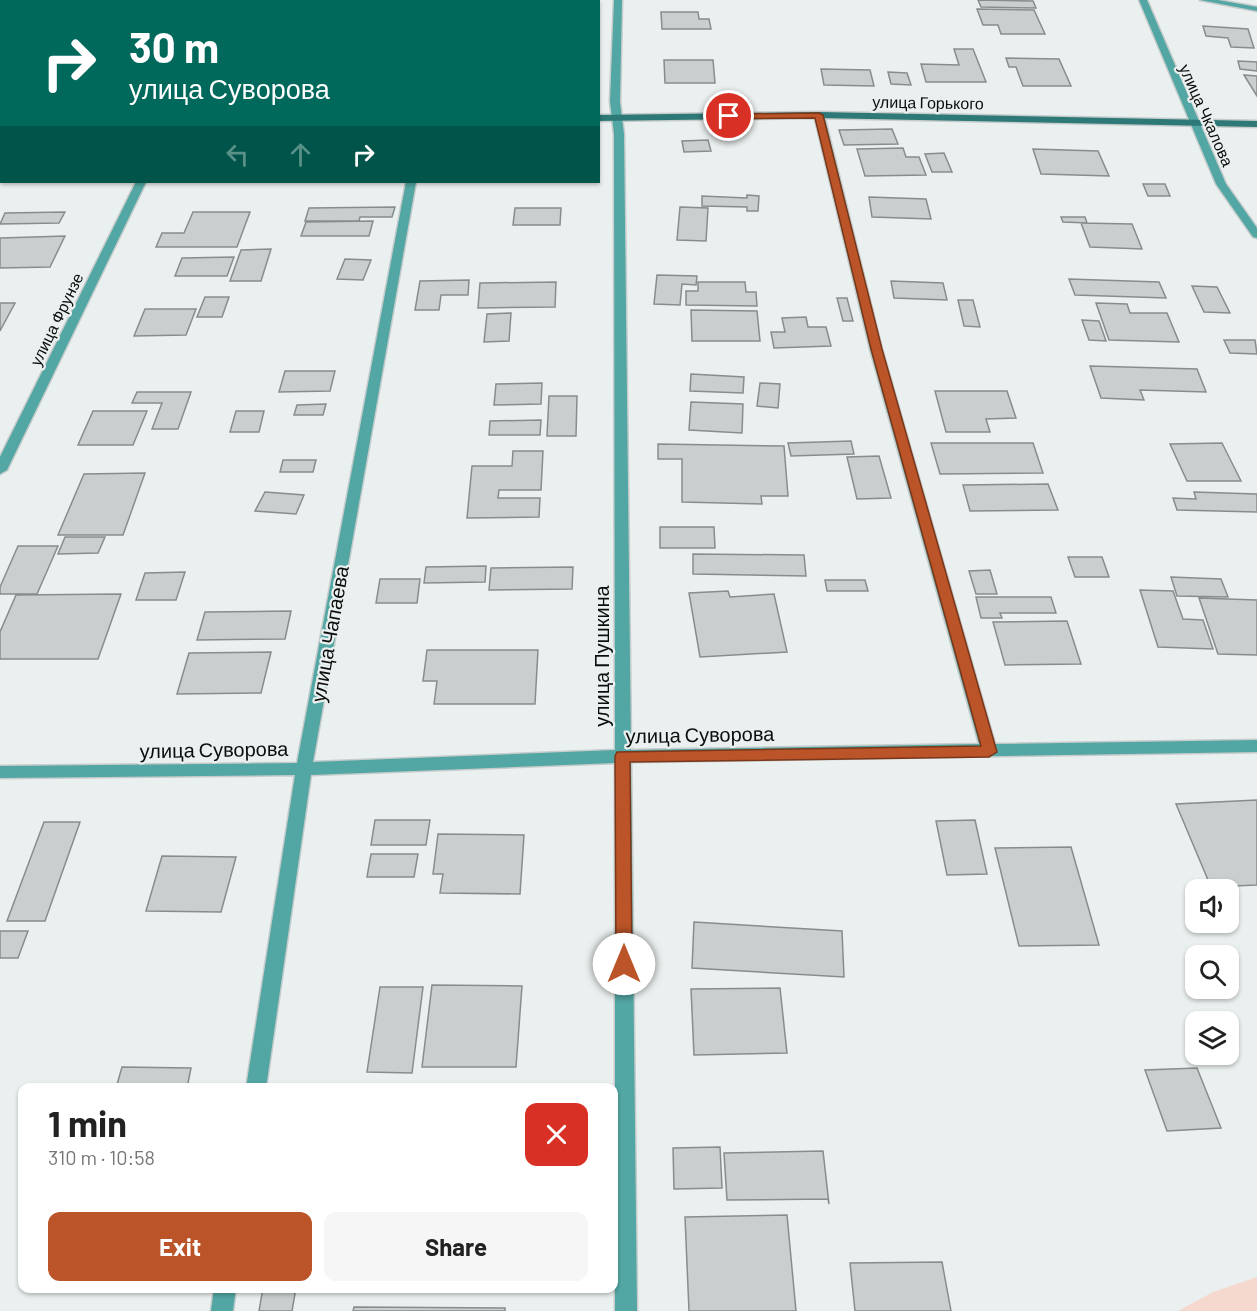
<!DOCTYPE html>
<meta charset="utf-8">
<style>
body{margin:0;font-family:Barlow,sans-serif;background:#f6f6f6;color:#222;height:100vh;display:flex;flex-direction:column;font-size:22px;white-space:nowrap}
*{box-sizing:border-box;margin:0}
p{font-size:20px;color:#767676}
.icon{flex:none;width:33px;height:33px;fill:none;stroke:currentColor;stroke-width:2;stroke-linecap:round;stroke-linejoin:round}
.map{position:relative;flex:1;overflow:hidden}
.drawer{position:absolute;left:18px;top:1083px;width:600px;height:210px;display:flex;flex-direction:column;background:#fff;border-radius:12px;box-shadow:0 2px 4px #0004}
.drawer>*{flex:none}
.top-card{position:absolute;left:0px;top:0px;width:600px;height:183px;box-shadow:0 2px 4px #0004;background:#00695c;color:#fff;overflow:hidden}
.buttons{position:absolute;left:1185px;top:879px;display:grid;gap:12px}
.buttons a{display:grid;place-items:center;width:54px;height:54px;border-radius:12px;background:#fff;box-shadow:0 2px 4px #0004;font-size:30px}
.pin{position:absolute;display:grid;place-items:center;width:51px;height:51px;color:#fff;margin:-26px;border:3px solid #fff;border-radius:50%;box-shadow:0 2px 6px #0007}
.me{position:absolute;width:66px;margin:-33px;rotate:0deg;stroke-linejoin:round;filter:drop-shadow(0 0 4px #0008)}
.turn{display:flex;align-items:center;gap:21px;height:126px;padding:0 30px;font-size:27px}
.turn .icon{width:78px;height:78px;stroke-width:2.5}
.turn b{display:block;font-size:42px;line-height:51px}
.lanes{display:flex;align-items:center;height:57px;padding:0 30px;background:#0003;justify-content:center;gap:30px;direction:ltr}
.lanes .off{opacity:.35}
.round{display:grid;place-items:center;flex:none;width:63px;height:63px;border-radius:12px;background:#f6f6f6}
.summary{display:flex;align-items:center;justify-content:space-between;height:102px;padding:0 30px}
h1{font-size:36px;font-weight:700;line-height:45px}
.action{display:flex;gap:12px;margin-top:auto;padding:12px 30px}
.action a{flex:1;height:69px;border-radius:12px;background:#bb5428;color:#fff;font-size:24px;font-weight:700;line-height:69px;text-align:center}
.action a+a{background:#f6f6f6;color:#222}
.map>svg:first-child{display:block}
.green{fill:#f5d9ce}
.building{fill:#c9cfce;stroke:#878d8c;stroke-width:1.5}
.lines{fill:none;stroke-linecap:round;stroke-linejoin:round}
.minor-casing{stroke:#c6cccb;stroke-width:3}
.tertiary-casing{stroke:#c6cccb;stroke-width:3}
.secondary-casing{stroke:#c6cccb;stroke-width:3}
.minor{fill:#52a6a3;fill-rule:evenodd}
.tertiary{fill:#52a6a3;fill-rule:evenodd}
.secondary{fill:#2d7977;fill-rule:evenodd}
.route{fill:#bb5428;stroke:#7a371a;stroke-width:1.5}
.labels{text-anchor:middle;dominant-baseline:central;stroke-width:4.5;stroke-linejoin:round;paint-order:stroke}
.far-street-label{font-size:16px;fill:#0c0e0e;stroke:#eaf0ef}
.street-label{font-size:20px;fill:#0c0e0e;stroke:#eaf0ef}
</style>
<div class="map">
<svg width="1257" height="1311" viewBox="0 0 1257 1311">
<rect width="100%" height="100%" fill="#eaf0ef"/>
<path class="green" d="M1257 1277V1311H1178L1213 1292Z"/>
<path class="building" d="M978 0 1033 1 1036 8 981 7Z
M977 9 1034 10 1045 34H1001L998 25H983Z
M661 12H698L699 19H709L711 29H662Z
M1203 26 1248 29 1254 48 1231 47 1228 38 1206 36Z
M954 49H973L986 82H926L921 64 959 65Z
M1006 58 1059 59 1071 86H1023L1016 67H1009Z
M664 60H713L715 83H665Z
M1238 61 1257 62V71L1240 69Z
M821 69 870 70 874 86 824 85Z
M888 72 907 73 911 85 891 84Z
M1244 75 1257 76V96Z
M892 129 898 144 844 145 839 130Z
M708 140 711 151 684 152 682 141Z
M903 148 906 157H919L926 175 865 176 857 149Z
M1033 149 1098 151 1109 176 1041 174Z
M944 153 952 172H932L925 154Z
M1143 184H1165L1170 196H1148Z
M747 195 759 196 758 211H747V207L702 206V196L747 198Z
M869 197 926 199 931 219 872 217Z
M395 207 392 217H360L359 221H305L309 208Z
M680 207 708 208 706 241 677 240Z
M515 208H561L560 225H513Z
M65 212 59 223 0 224 5 213Z
M193 212H250L237 247H156L162 233H184Z
M1061 217H1085L1087 223 1063 222Z
M373 221 369 236H301L306 222Z
M1081 223 1132 224 1142 249 1090 247Z
M65 236 50 267 0 268V238Z
M271 249 261 281H230L241 250Z
M234 257 227 276H175L182 258Z
M345 259 371 260 363 280 337 279Z
M657 275 697 276 696 285 682 284 680 305 654 304Z
M1069 279 1159 282 1166 298 1075 295Z
M469 280 468 295H441L439 310H415L420 281Z
M891 281 943 283 947 300 894 298Z
M556 282 555 307 478 308 480 283Z
M698 282H745L746 292H756L757 306 686 305V291H698Z
M1192 286 1217 287 1230 313 1204 312Z
M205 297H229L222 317H197Z
M837 298H847L853 321H843Z
M958 300H973L980 327 964 326Z
M0 303H15L0 331Z
M1096 303 1127 304 1130 313H1167L1179 342 1109 340Z
M145 309H196L186 335 134 336Z
M691 310 757 311 760 341H692Z
M511 313 509 341 484 342 487 314Z
M806 317 808 327H826L831 346 774 348 771 332H785L782 318Z
M1082 320 1099 321 1106 341 1089 340Z
M1224 340H1255L1257 354 1230 353Z
M1090 366 1197 369 1206 392 1140 390 1144 400 1101 398Z
M285 371H335L330 391 279 392Z
M691 374 744 377 743 393 690 391Z
M542 383 541 404 494 405 496 384Z
M760 383 780 384 778 408 757 406Z
M935 391H1007L1016 418 986 419 990 432H946Z
M137 392H191L178 429H152L162 403H132Z
M549 396H577L576 436H547Z
M691 402 743 404 742 433 689 430Z
M326 404 323 415H294L297 405Z
M93 411H147L133 445H78Z
M236 411H264L259 432H230Z
M541 420 540 435H489L490 421Z
M851 441 854 454 791 456 788 443Z
M931 443H1033L1043 473 940 474Z
M1222 443 1241 481H1187L1170 444Z
M658 444 784 446 788 496H761L762 504 682 502V459H658Z
M513 451H543L541 490H499L498 498H540L539 517 467 518 472 466H512Z
M879 456 891 498 857 499 847 457Z
M283 460H316L313 472H280Z
M145 473 123 535H58L84 474Z
M1048 484 1058 510 970 511 963 485Z
M265 492 304 495 296 514 255 511Z
M1194 492 1257 494V512L1177 510 1173 498 1196 499Z
M660 527H714L715 548H660Z
M65 537H105L98 553 58 554Z
M18 546H58L37 594H0V587Z
M693 554 804 555 806 576 693 574Z
M1068 557H1102L1109 577H1075Z
M486 566 485 582 424 583 426 567Z
M573 567 572 589 489 590 491 568Z
M990 570 997 594H976L969 571Z
M185 572 176 600H136L145 573Z
M1171 577 1221 579 1228 597 1177 596Z
M380 579H420L417 603H376Z
M825 580H865L868 591H827Z
M1140 590 1173 591 1183 619 1203 620 1213 649 1158 647Z
M728 591 730 597 774 594 787 652 700 657 689 593Z
M121 594 98 659H0V632L16 595Z
M976 597H1051L1056 613H1000L1002 618H981Z
M1199 598 1257 600V655L1218 654Z
M291 611 285 639 197 640 205 612Z
M1067 621 1081 664 1005 665 993 622Z
M427 650H538L535 704H434L437 681H423Z
M271 652 261 693 177 694 189 653Z
M1257 800V885L1211 887 1176 804Z
M375 820H430L426 845H371Z
M975 820 987 874 947 875 936 821Z
M44 822H80L45 921H7Z
M438 834 524 835 520 894 440 893 443 874H433Z
M1071 847 1099 945 1019 946 995 848Z
M371 854H418L414 877H367Z
M162 856 236 857 221 912 146 911Z
M694 922 842 931 844 977 692 968Z
M0 931H28L18 958H0Z
M432 985 522 986 516 1067H422Z
M380 987H423L412 1073 367 1072Z
M780 988 787 1053 694 1055 691 989Z
M122 1067 191 1068 187 1088H116Z
M1197 1068 1221 1128 1167 1131 1145 1070Z
M720 1147 722 1188 674 1189 673 1148Z
M823 1151 829 1204 828 1199 727 1200 724 1153Z
M787 1215 796 1311H689L685 1217Z
M942 1262 951 1311H855L850 1263Z
M263 1288H296L292 1311H259Z
M354 1307 505 1308V1311H353Z"/>
<g class="lines">
<g class="minor-casing">
<path id="minor" d="M216 0H224V2H216Z
M614 0H622L620 102 624 134 631 750 979 744 870 349 814 115 819 112 824 115 882 349 995 744 1257 740V752L631 762 637 1311H615V763L311 775 266 1088H246L295 775 0 778V766L297 763 406 182H416L313 762 615 750 614 134 610 102Z
M1139 0H1147L1226 184 1257 228V238L1253 237 1216 184Z
M136 182H146L7 470 0 474V457Z
M214 1288H236L233 1311H211Z"/>
</g>
<g class="tertiary-casing">
<path id="tertiary" d="M1200 0H1218L1257 7V11Z"/>
</g>
<g class="secondary-casing">
<path id="secondary" d="M819 112 1257 121V127L819 118 598 121V115Z
M0 120H2V126H0Z"/>
</g>
<use href="#minor" class="minor"/>
<use href="#tertiary" class="tertiary"/>
<use href="#secondary" class="secondary"/>
</g>
<path class="route" d="M819 113 823 115 882 349 997 752 989 757 630 762 632 964 630 970 624 972 618 970 616 964 615 756 617 752 981 746 871 349 815 118 729 119 725 116 729 114Z"/>
<g class="labels">
<g class="far-street-label">
<text transform="translate(928 102) rotate(1)">улица Горького</text>
<text transform="translate(1207 115) rotate(66)">улица Чкалова</text>
<text transform="translate(56 319) rotate(-64)">улица Фрунзе</text>
</g>
<g class="street-label">
<text transform="translate(329 634) rotate(-80)">улица Чапаева</text>
<text transform="translate(601 656) rotate(-90)">улица Пушкина</text>
<text transform="translate(700 734) rotate(-1)">улица Суворова</text>
<text transform="translate(214 749) rotate(-1)">улица Суворова</text>
</g>
</g>
</svg>
<div class="buttons">
<a><svg class="icon" aria-label="sound" viewBox="0 0 24 24"><path d="M4 9h4l5-4v14l-5-4H4zM17 9q2 3 0 6"/></svg></a>
<a><svg class="icon" aria-label="search" viewBox="0 0 24 24"><circle cx="10" cy="10" r="6"/><path d="M15 15l6 6"/></svg></a>
<a><svg class="icon" aria-label="layers" viewBox="0 0 24 24"><path d="M12 4l9 5-9 5-9-5zM3 14l9 5 9-5"/></svg></a>
</div>
<div class="pin" style="left:729px;top:116px;background:#d93025"><svg class="icon" aria-label="arrive" viewBox="0 0 24 24"><path d="M6 21V4h12l-3 4 3 4H6"/></svg></div>
<svg class="me" style="left:624px;top:964px" viewBox="-20 -20 40 40"><circle r="19" fill="#fff"/><path d="M0-13L10 11 0 6-10 11z" fill="#bb5428"/></svg>
<div class="top-card">
<div class="turn"><svg class="icon" aria-label="right" viewBox="0 0 24 24"><path d="M7 20v-9h11M14 6l5 5-5 5"/></svg><div><b>30 m</b>улица Суворова</div></div>
<div class="lanes"><svg class="icon off" aria-label="left" viewBox="0 0 24 24"><path d="M17 20v-9H6M10 6l-5 5 5 5"/></svg><svg class="icon off" aria-label="ahead" viewBox="0 0 24 24"><path d="M12 20V5M6 11l6-6 6 6"/></svg><svg class="icon" aria-label="right" viewBox="0 0 24 24"><path d="M7 20v-9h11M14 6l5 5-5 5"/></svg></div>
</div>
<section class="drawer">
<div class="summary"><div><h1>1 min</h1><p>310 m · 10:58</p></div><a class="round" style="background:#d93025;color:#fff"><svg class="icon" aria-label="close" viewBox="0 0 24 24"><path d="M6 6l12 12M18 6L6 18"/></svg></a></div>
<div class="action"><a>Exit</a><a>Share</a></div>
</section>
</div>
